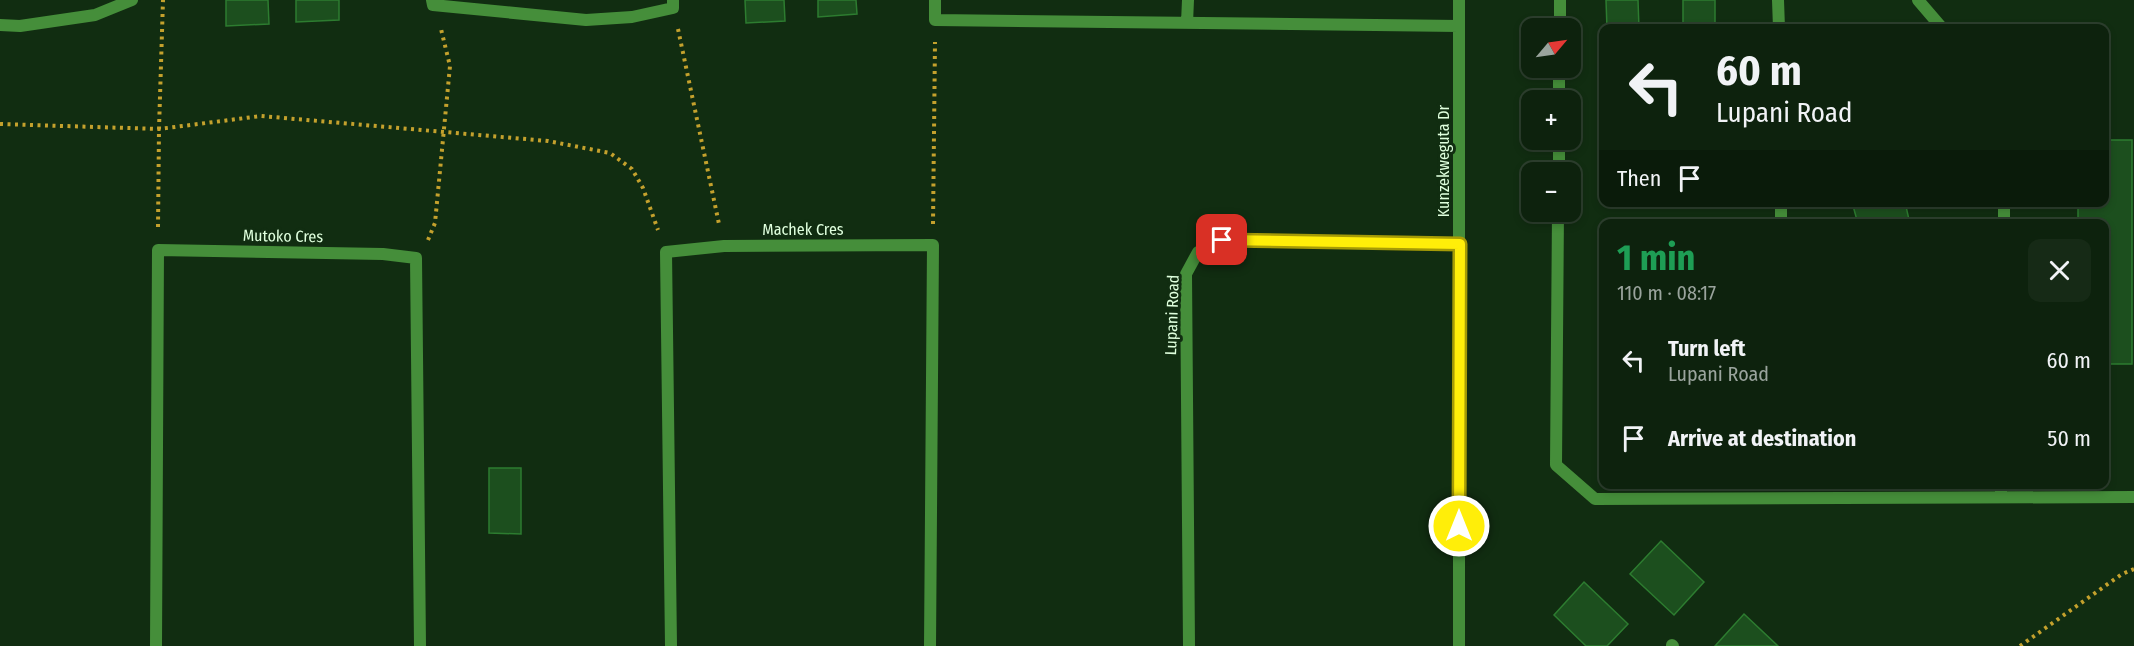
<!DOCTYPE html>
<meta charset="utf-8">
<style>
body{margin:0;font-family:"Fira Sans Condensed",sans-serif;background:#162a16;color:#f1f3f6;height:100vh;display:flex;flex-direction:column;font-size:22px;white-space:nowrap}
*{box-sizing:border-box;margin:0}
p{font-size:20px;color:#9aa49d}
.icon{flex:none;width:33px;height:33px;fill:none;stroke:currentColor;stroke-width:2;stroke-linecap:round;stroke-linejoin:round}
.map{position:relative;flex:1;overflow:hidden}
.details{position:absolute;left:1599px;top:219px;width:510px;height:270px;display:flex;flex-direction:column;background:#0d220d;border-radius:12px;box-shadow:0 3px 9px #0003,0 0 0 2px #2d3f2e}
.details>*{flex:none}
.guide{position:absolute;left:1599px;top:24px;width:510px;height:183px;border-radius:12px;box-shadow:0 3px 9px #0003,0 0 0 2px #2d3f2e;background:#0d220d;color:#f1f3f6;overflow:hidden}
.needle{width:39px;rotate:61deg}
.fabs{position:absolute;left:1521px;top:18px;display:grid;gap:12px}
.fabs a{display:grid;place-items:center;width:60px;height:60px;border-radius:12px;background:#0d220d;box-shadow:0 3px 9px #0003,0 0 0 2px #2d3f2e;font-size:30px}
.pin{position:absolute;display:grid;place-items:center;width:51px;height:51px;color:#fff;margin:-26px;border-radius:12px;box-shadow:0 3px 9px #0006}
.me{position:absolute;width:66px;margin:-33px;rotate:0deg;stroke-linejoin:round;filter:drop-shadow(0 0 4px #0008)}
.turn{display:flex;align-items:center;gap:21px;height:126px;padding:0 18px;font-size:27px}
.turn .icon{width:78px;height:78px;stroke-width:2.5}
.turn b{display:block;font-size:42px;line-height:51px}
.then{display:flex;align-items:center;height:57px;padding:0 18px;background:#0003;gap:12px;font-size:22px}
.round{display:grid;place-items:center;flex:none;width:63px;height:63px;border-radius:12px;background:#162a16}
.head{display:flex;align-items:center;justify-content:space-between;height:102px;padding:0 18px}
h1{font-size:36px;font-weight:700;line-height:45px;color:#1e9e55}
ul{padding:0;list-style:none}
li{display:flex;align-items:center;gap:18px;height:78px;padding:0 18px}
li div{flex:1}
li b{display:block;font-size:22px}
li em{font-style:normal}
.map>svg:first-child{display:block}
.building{fill:#1c4f1e;stroke:#2d7c30;stroke-width:1.5}
.lines{fill:none;stroke-linecap:round;stroke-linejoin:round}
.path{stroke:#c4a12d;stroke-width:4;stroke-dasharray:3 4.5;stroke-linecap:butt}
.service{stroke:#458e3a;stroke-width:12}
.minor{stroke:#458e3a;stroke-width:12}
.route-casing{stroke:#a69b06;stroke-width:15}
.route{stroke:#ffee09;stroke-width:10}
.labels{text-anchor:middle;dominant-baseline:central;stroke-width:6;stroke-linejoin:round;paint-order:stroke}
.street-label{font-size:16px;fill:#dfffdd;stroke:#112d11}
</style>
<div class="map">
<svg width="2134" height="646" viewBox="0 0 2134 646">
<rect width="100%" height="100%" fill="#112d11"/>
<path class="building" d="M226 0H268L269 24 226 26Z
M296 0H339V20L296 22Z
M745 0H784L785 21 746 23Z
M818 0H856L857 14 818 17Z
M1606 0H1638L1639 28H1607Z
M1683 0H1715V28H1683Z
M2104 140H2132V364H2104V224H2078V202H2104Z
M1852 202H1905L1910 224H1858Z
M489 468H521V534L489 533Z
M1661 541 1704 582 1674 615 1630 574Z
M1584 582 1628 624 1607 646H1586L1554 615Z
M1744 614 1778 646H1715Z"/>
<g class="lines">
<path class="path" d="M678 29 719 224
M0 124 159 129 261 116 548 141 610 153 632 169 643 188 658 230
M933 224 935 42
M158 227 159 129 163 0
M428 240 435 223 450 66 441 29
M2020 646 2122 574 2134 569"/>
<path class="service" d="M1778 0 1779 28
M1918 0 1942 28
M1560 28V0
M1559 100V68
M1559 172V140
M1781 202V224
M1558 212 1556 465 1595 499 2134 497
M2004 224V202
M2001 497V484
M1672 645 1673 646"/>
<path class="minor" d="M432 0 433 5 586 20 632 17 673 8V0
M935 0V20L1459 26
M1187 23 1188 0
M0 25 20 26 95 15 132 0
M156 646 158 250 383 254 416 258 420 646
M671 646 666 252 724 246 933 245 930 646
M1189 646 1186 274 1198 252 1222 240 1460 244
M1459 646V0"/>
</g>
<g class="lines">
<g class="route-casing">
<path id="route" d="M1222 240 1460 244 1459 526"/>
</g>
<use href="#route" class="route"/>
</g>
<g class="labels">
<g class="street-label">
<text transform="translate(1443 161) rotate(-90)">Kunzekweguta Dr</text>
<text x="803" y="229">Machek Cres</text>
<text transform="translate(283 236) rotate(1)">Mutoko Cres</text>
<text transform="translate(1172 315) rotate(-88)">Lupani Road</text>
</g>
</g>
</svg>
<div class="fabs">
<a><svg class="needle" viewBox="-14 -14 28 28"><path d="M0-13l5 13h-10z" fill="#e53935"/><path d="M0 13l5-13h-10z" fill="#9aa49d"/></svg></a>
<a>+</a>
<a>−</a>
</div>
<div class="pin" style="left:1222px;top:240px;background:#d93025"><svg class="icon" aria-label="arrive" viewBox="0 0 24 24"><path d="M6 21V4h12l-3 4 3 4H6"/></svg></div>
<svg class="me" style="left:1459px;top:526px" viewBox="-20 -20 40 40"><circle r="17" fill="#ffee09" stroke="#fff" stroke-width="3"/><path d="M0-11L8 9 0 5-8 9z" fill="#fff"/></svg>
<div class="guide">
<div class="turn"><svg class="icon" aria-label="left" viewBox="0 0 24 24"><path d="M17 20v-9H6M10 6l-5 5 5 5"/></svg><div><b>60 m</b>Lupani Road</div></div>
<div class="then">Then<svg class="icon" aria-label="arrive" viewBox="0 0 24 24"><path d="M6 21V4h12l-3 4 3 4H6"/></svg></div>
</div>
<section class="details">
<div class="head"><div><h1>1 min</h1><p>110 m · 08:17</p></div><a class="round"><svg class="icon" aria-label="close" viewBox="0 0 24 24"><path d="M6 6l12 12M18 6L6 18"/></svg></a></div>
<ul>
<li><svg class="icon" aria-label="left" viewBox="0 0 24 24"><path d="M17 20v-9H6M10 6l-5 5 5 5"/></svg><div><b>Turn left</b><p>Lupani Road</p></div><em>60 m</em></li>
<li><svg class="icon" aria-label="arrive" viewBox="0 0 24 24"><path d="M6 21V4h12l-3 4 3 4H6"/></svg><div><b>Arrive at destination</b></div><em>50 m</em></li>
</ul>
</section>
</div>
